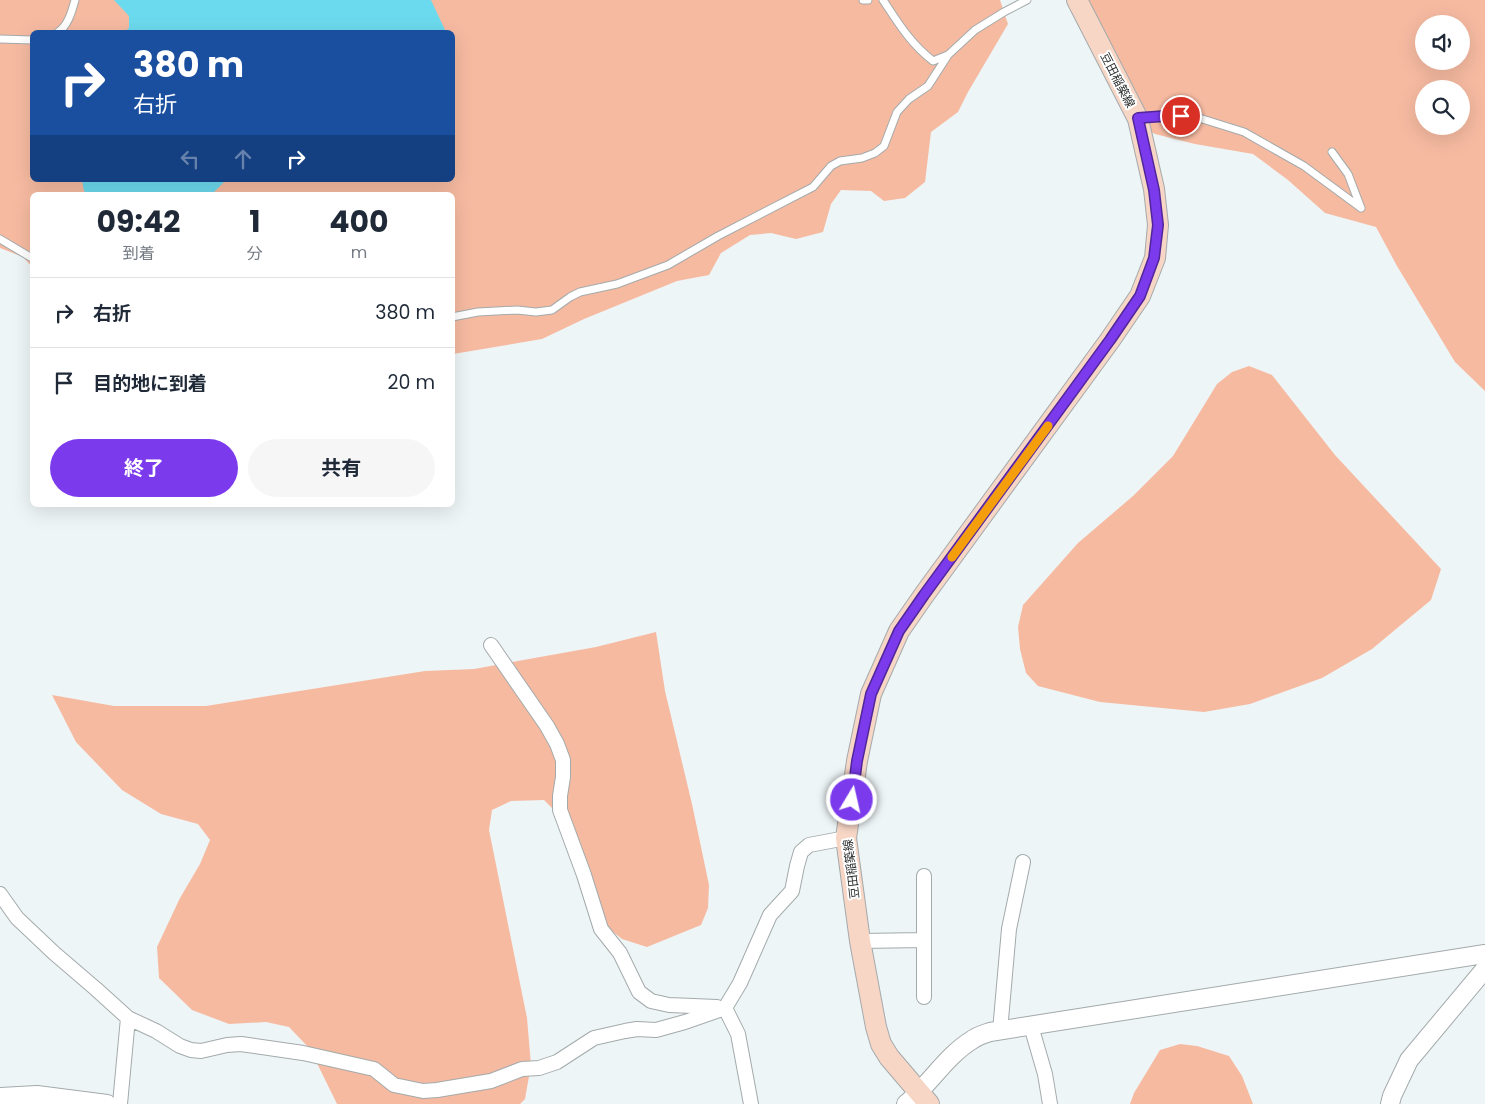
<!DOCTYPE html>
<html lang="ja">
<meta charset="utf-8">
<style>
body{margin:0;font-family:Poppins,"Noto Sans JP",sans-serif;background:#f6f6f7;color:#1f2937;height:100vh;display:flex;flex-direction:column;font-size:19px;white-space:nowrap}
*{box-sizing:border-box;margin:0}
p{font-size:16px;color:#747a83}
.icon{flex:none;width:28px;height:28px;fill:none;stroke:currentColor;stroke-width:2;stroke-linecap:round;stroke-linejoin:round}
.map{position:relative;flex:1;overflow:hidden}
.panel{position:absolute;left:30px;top:192px;width:425px;height:315px;display:flex;flex-direction:column;background:#fff;border-radius:8px;box-shadow:0 5px 20px #0002}
.panel>*{flex:none}
.top-card{position:absolute;left:30px;top:30px;width:425px;height:152px;border-radius:8px;box-shadow:0 5px 20px #0002;background:#1a4fa0;color:#fff;overflow:hidden}
.controls{position:absolute;left:1415px;top:15px;display:grid;gap:10px}
.controls a{display:grid;place-items:center;width:55px;height:55px;border-radius:50%;background:#fff;box-shadow:0 5px 20px #0002;font-size:25px}
.pin{position:absolute;display:grid;place-items:center;width:42px;height:42px;color:#fff;margin:-21px;border:2px solid #fff;border-radius:50%;box-shadow:0 1px 5px #0007}
.me{position:absolute;width:55px;margin:-28px;rotate:9deg;stroke-linejoin:round;filter:drop-shadow(0 0 4px #0008)}
.turn{display:flex;align-items:center;gap:18px;height:105px;padding:0 20px;font-size:22px}
.turn .icon{width:65px;height:65px;stroke-width:2.5}
.turn b{display:block;font-size:35px;line-height:42px}
.lanes{display:flex;align-items:center;height:48px;padding:0 20px;background:#0003;justify-content:center;gap:25px;direction:ltr}
.lanes .off{opacity:.35}
.eta{display:flex;justify-content:space-evenly;align-items:center;height:85px;text-align:center}
.eta b{font-size:30px;font-weight:700;line-height:35px}
.cta{display:flex;gap:10px;margin-top:auto;padding:10px 20px}
.cta a{flex:1;height:58px;border-radius:30px;background:#7c3aed;color:#fff;font-size:20px;font-weight:700;line-height:58px;text-align:center}
.cta a+a{background:#f6f6f7;color:#1f2937}
ul{padding:0;list-style:none}
li{display:flex;align-items:center;gap:15px;height:70px;padding:0 20px;border-top:1px solid #e0e1e3}
li div{flex:1}
li b{display:block;font-size:19px}
li em{font-style:normal}
.map>svg:first-child{display:block}
.green{fill:#f6baa1;fill-rule:evenodd}
.water{fill:#6cdaee}
.lines{fill:none;stroke-linecap:round;stroke-linejoin:round}
.service-casing{stroke:#a4aaab;stroke-width:9}
.minor-casing{stroke:#a4aaab;stroke-width:16}
.tertiary-casing{stroke:#a4aaab;stroke-width:20}
.secondary-casing{stroke:#a4aaab;stroke-width:22}
.service{stroke:#fff;stroke-width:7}
.minor{stroke:#fff;stroke-width:14}
.tertiary{stroke:#fff;stroke-width:18}
.secondary{stroke:#f7d6c6;stroke-width:20}
.route-casing{stroke:#51269a;stroke-width:12}
.route{stroke:#7c3aed;stroke-width:9}
.slow{stroke:#f59e0b;stroke-width:9}
.labels{text-anchor:middle;dominant-baseline:central;stroke-width:4;stroke-linejoin:round;paint-order:stroke}
.street-label{font-size:12px;fill:#2a2d2d;stroke:#fff}
</style>
<div class="map">
<svg width="1485" height="1104" viewBox="0 0 1485 1104">
<rect width="100%" height="100%" fill="#eef5f7"/>
<path class="green" d="M0 0H1000L1008 24 968 92 958 112 931 132 925 182 905 198 884 201 871 191 841 190 831 204 823 232 796 239 771 233 750 235 721 253 709 275 677 281 584 319 542 339 453 354 452 195H32V267L23 257 0 248ZM32 32H452V180H32Z
M1082 0H1485V391L1455 362 1397 266 1376 227 1325 213 1288 180 1253 154 1195 144 1155 134 1146 130ZM1424 24H1461V61H1424ZM1424 89H1461V126H1424Z
M1249 366 1272 375 1335 455 1441 569 1431 600 1372 649 1322 678 1250 704 1204 712 1100 702 1038 686 1026 673 1020 649 1018 627 1023 605 1078 543 1133 496 1173 456 1217 384 1232 372Z
M656 632 665 691 692 804 709 885 708 908 701 925 647 947 622 939 597 919 557 813 544 800 511 801 492 810 489 830 527 1018 531 1065 525 1099 520 1104H337L310 1049 289 1027 266 1022 229 1024 192 1010 159 978 157 947 180 898 200 864 210 840 198 824 161 814 122 790 76 742 52 695 114 706H206L425 671 474 669 596 647Z
M1180 1044 1197 1046 1229 1056 1242 1076 1253 1104H1130L1134 1093 1160 1050Z"/>
<path class="water" d="M114 0H431L446 32H124L129 28V16Z
M82 180H230L224 182 211 195H90L84 191Z"/>
<g class="lines">
<g class="service-casing">
<path id="service" d="M863 0H868
M883 0C899 24 910 43 933 61L948 55 975 30 1004 12 1027 0
M58 32C68 26 72 11 75 0
M0 39 32 40
M1138 119 1165 116 1196 117 1244 132 1304 166 1361 208
M1332 152 1348 174 1361 208
M0 239 32 258
M452 317 478 312 517 310 536 312 552 310 570 297 580 292 617 284 668 265 718 236 813 187 831 166 840 161 862 158 875 153 884 146 897 112 909 99 928 86 948 55"/>
</g>
<g class="minor-casing">
<path id="minor" d="M491 645 547 726 557 744 563 760V777L560 796V810L584 875 601 929 620 953 639 992 651 1001 669 1005 717 1007
M924 876V997
M0 894 17 918 54 953 96 989 128 1018 156 1031 180 1046 191 1050 201 1051 227 1045 241 1044 303 1053 374 1069 394 1085 423 1091 437 1090 491 1081 522 1069 539 1068 557 1062 594 1038 625 1031 637 1029 656 1030 685 1022 725 1008 740 983 770 915 792 891 797 866 801 852 809 845 846 838
M860 941 924 940
M725 1008 738 1034 751 1104
M1031 1026 1045 1074 1050 1104
M1000 1031 1009 929 1023 862
M120 1104 128 1018"/>
</g>
<g class="tertiary-casing">
<path id="tertiary" d="M0 1097 37 1095 107 1104
M906 1104C929 1085 947 1055 972 1040 977 1036 984 1034 990 1032L1485 954
M1390 1104 1392 1096 1409 1060 1485 969"/>
</g>
<g class="secondary-casing">
<path id="secondary" d="M929 1104 889 1057 881 1044 876 1027 860 941 846 838 857 761 871 694 899 631 924 595 1110 340 1140 296 1155 258 1158 225 1154 189 1138 119 1077 0"/>
</g>
<use href="#service" class="service"/>
<use href="#minor" class="minor"/>
<use href="#tertiary" class="tertiary"/>
<use href="#secondary" class="secondary"/>
</g>
<g class="lines">
<g class="route-casing">
<path id="route" d="M852 800 857 761 871 694 899 631 924 595 1110 340 1140 296 1154 258 1158 225 1154 190 1138 118 1165 116H1181"/>
</g>
<use href="#route" class="route"/>
<path class="slow" d="M952 557 1048 426"/>
</g>
<g class="labels">
<g class="street-label">
<text transform="translate(1118 80) rotate(63)">豆田稲築線</text>
<text transform="translate(851 869) rotate(-97)">豆田稲築線</text>
</g>
</g>
</svg>
<div class="controls">
<a><svg class="icon" aria-label="sound" viewBox="0 0 24 24"><path d="M4 9h4l5-4v14l-5-4H4zM17 9q2 3 0 6"/></svg></a>
<a><svg class="icon" aria-label="search" viewBox="0 0 24 24"><circle cx="10" cy="10" r="6"/><path d="M15 15l6 6"/></svg></a>
</div>
<div class="pin" style="left:1181px;top:116px;background:#d93025"><svg class="icon" aria-label="arrive" viewBox="0 0 24 24"><path d="M6 21V4h12l-3 4 3 4H6"/></svg></div>
<svg class="me" style="left:852px;top:800px" viewBox="-20 -20 40 40"><circle r="17" fill="#7c3aed" stroke="#fff" stroke-width="3"/><path d="M0-11L8 9 0 5-8 9z" fill="#fff"/></svg>
<div class="top-card">
<div class="turn"><svg class="icon" aria-label="right" viewBox="0 0 24 24"><path d="M7 20v-9h11M14 6l5 5-5 5"/></svg><div><b>380 m</b>右折</div></div>
<div class="lanes"><svg class="icon off" aria-label="left" viewBox="0 0 24 24"><path d="M17 20v-9H6M10 6l-5 5 5 5"/></svg><svg class="icon off" aria-label="ahead" viewBox="0 0 24 24"><path d="M12 20V5M6 11l6-6 6 6"/></svg><svg class="icon" aria-label="right" viewBox="0 0 24 24"><path d="M7 20v-9h11M14 6l5 5-5 5"/></svg></div>
</div>
<section class="panel">
<div class="eta">
<div><b>09:42</b><p>到着</p></div>
<div><b>1</b><p>分</p></div>
<div><b>400</b><p>m</p></div>
</div>
<ul>
<li><svg class="icon" aria-label="right" viewBox="0 0 24 24"><path d="M7 20v-9h11M14 6l5 5-5 5"/></svg><div><b>右折</b></div><em>380 m</em></li>
<li><svg class="icon" aria-label="arrive" viewBox="0 0 24 24"><path d="M6 21V4h12l-3 4 3 4H6"/></svg><div><b>目的地に到着</b></div><em>20 m</em></li>
</ul>
<div class="cta"><a>終了</a><a>共有</a></div>
</section>
</div>
